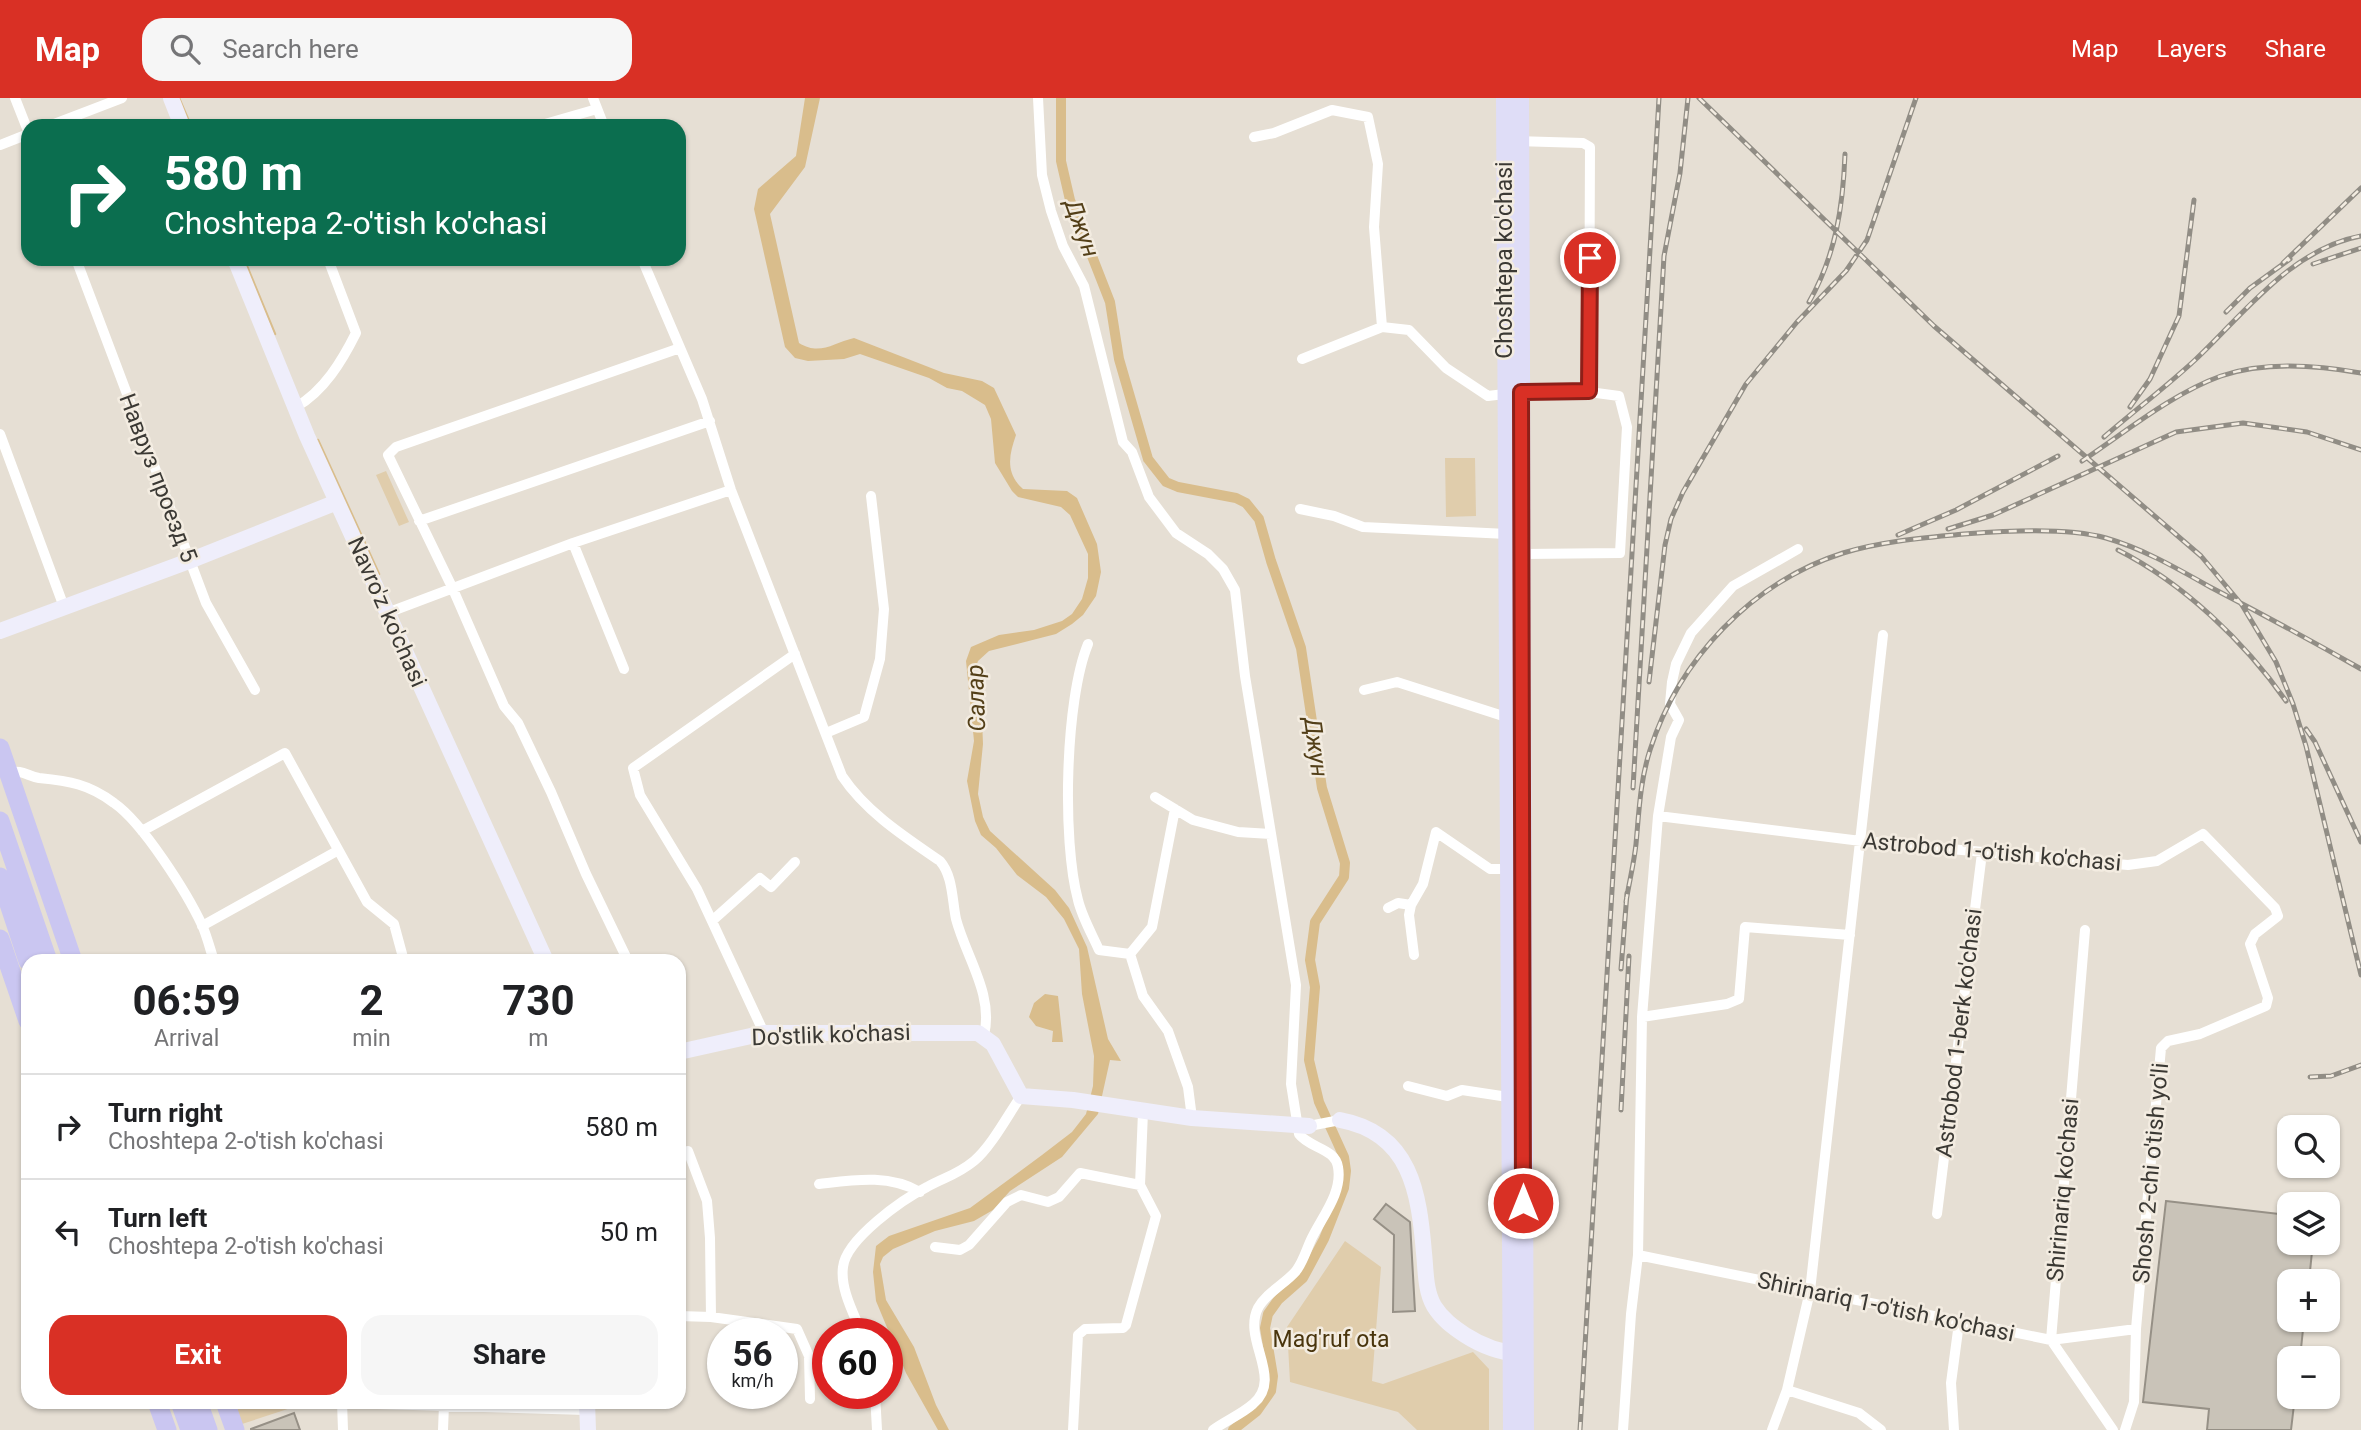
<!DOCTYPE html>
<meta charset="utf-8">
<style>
body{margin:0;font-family:Roboto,sans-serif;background:#f6f6f6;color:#202124;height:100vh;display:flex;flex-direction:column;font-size:26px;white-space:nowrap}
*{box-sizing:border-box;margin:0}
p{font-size:23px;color:#757577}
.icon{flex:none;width:38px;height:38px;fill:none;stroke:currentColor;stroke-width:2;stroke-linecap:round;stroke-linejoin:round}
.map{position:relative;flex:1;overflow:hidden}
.panel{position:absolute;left:21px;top:856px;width:665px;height:455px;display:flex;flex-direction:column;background:#fff;border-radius:21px;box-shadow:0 2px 5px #0004}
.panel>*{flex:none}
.banner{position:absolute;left:21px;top:21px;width:665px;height:147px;border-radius:21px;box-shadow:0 2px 5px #0004;background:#0b6e4f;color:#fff;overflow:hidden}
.controls{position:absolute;left:2277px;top:1017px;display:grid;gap:14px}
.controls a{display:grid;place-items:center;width:63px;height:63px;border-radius:14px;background:#fff;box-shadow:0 2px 5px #0004;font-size:35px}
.speed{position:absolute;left:707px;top:1220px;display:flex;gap:14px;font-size:35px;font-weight:700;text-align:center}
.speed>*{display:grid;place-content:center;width:91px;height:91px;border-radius:50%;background:#fff;box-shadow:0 2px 5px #0004;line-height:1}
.speed small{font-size:18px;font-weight:400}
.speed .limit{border:10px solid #d22;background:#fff;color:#111}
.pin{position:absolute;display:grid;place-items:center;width:60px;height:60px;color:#fff;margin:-30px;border:4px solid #fff;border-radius:50%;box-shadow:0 2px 7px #0007}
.me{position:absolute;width:77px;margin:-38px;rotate:0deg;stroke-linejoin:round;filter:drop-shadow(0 0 5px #0008)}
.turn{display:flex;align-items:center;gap:24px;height:147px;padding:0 28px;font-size:32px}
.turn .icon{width:91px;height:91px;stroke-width:2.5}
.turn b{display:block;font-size:49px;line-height:60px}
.eta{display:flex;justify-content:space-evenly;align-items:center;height:119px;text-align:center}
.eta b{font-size:42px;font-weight:700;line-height:49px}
.cta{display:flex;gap:14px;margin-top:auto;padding:14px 28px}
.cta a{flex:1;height:80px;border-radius:21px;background:#d93025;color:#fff;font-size:28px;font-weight:700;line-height:80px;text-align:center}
.cta a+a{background:#f6f6f6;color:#202124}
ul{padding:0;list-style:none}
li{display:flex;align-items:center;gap:21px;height:105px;padding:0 28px;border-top:2px solid #e0e0e0}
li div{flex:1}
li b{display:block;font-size:26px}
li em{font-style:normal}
header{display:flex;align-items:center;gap:42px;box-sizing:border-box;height:98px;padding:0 35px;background:#d93025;color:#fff}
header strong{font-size:33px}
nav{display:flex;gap:38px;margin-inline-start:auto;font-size:24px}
.search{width:490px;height:63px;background:#f6f6f6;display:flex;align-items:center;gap:18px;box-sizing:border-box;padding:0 24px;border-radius:21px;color:#757577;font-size:26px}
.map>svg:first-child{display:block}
.green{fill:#e0cdac}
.water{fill:#d9bd8c}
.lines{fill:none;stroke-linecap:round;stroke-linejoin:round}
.stream{stroke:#d9bd8c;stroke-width:2.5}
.canal{stroke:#d9bd8c;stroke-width:10}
.building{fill:#c9c3b8;stroke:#969086;stroke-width:2}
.street{stroke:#fff;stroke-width:10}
.secondary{stroke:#efeefb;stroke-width:16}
.primary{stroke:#dfddf7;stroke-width:18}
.highway{stroke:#cac6f1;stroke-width:19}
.rail-casing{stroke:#918d85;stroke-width:5}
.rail{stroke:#f3ece1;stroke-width:2.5;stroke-dasharray:8;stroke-linecap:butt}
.route-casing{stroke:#8d1f18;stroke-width:18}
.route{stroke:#d93025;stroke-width:12}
.labels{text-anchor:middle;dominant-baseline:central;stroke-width:5;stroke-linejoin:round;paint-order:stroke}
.street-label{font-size:23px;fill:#3b3934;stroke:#f3ece1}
.park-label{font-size:23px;fill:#49350d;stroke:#f3ece1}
.water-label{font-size:24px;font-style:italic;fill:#533f18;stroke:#f3ece1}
</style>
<header>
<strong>Map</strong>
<div class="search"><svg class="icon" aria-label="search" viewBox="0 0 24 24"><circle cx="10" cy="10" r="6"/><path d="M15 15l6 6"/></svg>Search here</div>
<nav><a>Map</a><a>Layers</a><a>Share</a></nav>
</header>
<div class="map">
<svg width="2361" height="1332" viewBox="0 0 2361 1332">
<rect width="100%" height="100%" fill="#e6dfd4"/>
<path class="green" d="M1445 360H1475L1476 418 1446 419Z
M386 373 409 424 399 428 376 377Z
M1345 1143 1381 1169 1372 1283 1383 1286 1473 1254 1489 1271V1332H1417L1398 1314 1290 1284 1287 1229Z
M235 1304H309L242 1326Z"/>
<path class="water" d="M805 0H820L805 69 770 116 799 245C820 258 833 245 854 240L944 275 982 283 994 290 1016 337C1009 357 1005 375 1023 391L1067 393 1077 400 1097 446 1101 474 1096 498 1083 517 1072 526 1056 536 989 553 978 563 974 574 981 598 983 646 978 696 983 719 990 733 1055 792 1069 810 1087 849 1108 941 1121 963 1110 962 1098 1016 1062 1059 1010 1093 993 1112 974 1123 935 1133 893 1151 883 1159 880 1166 886 1202 914 1249 936 1307 949 1332H938L906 1275 876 1203 873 1174 876 1148 889 1138 970 1110 1042 1057 1072 1034 1086 1016 1093 988 1094 958 1082 896 1079 851 1064 821 1046 799 1017 777 996 750 981 737 975 723 967 683 974 643 966 563 971 549 999 537 1034 532 1062 523 1072 516 1082 501 1088 480V456L1070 417 1061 409 1018 399 1012 393 995 365 991 321 985 307 962 293 947 290 929 280 860 256 844 261 808 263 795 260 785 249 754 111 758 91 796 58Z
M1045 896 1058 898 1063 944H1052L1053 933 1036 928 1029 919 1034 905Z"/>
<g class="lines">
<path class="stream" d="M179 0 191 28
M244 161 275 236
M318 342 379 476"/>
<path class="canal" d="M1061 0V63L1070 102 1110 204 1119 261 1148 361 1166 384 1178 389 1236 400 1246 405 1259 421 1271 463 1301 550 1322 690 1345 765 1344 779 1315 824 1310 862 1315 889 1309 962 1319 1004 1344 1059 1346 1073 1344 1090 1324 1141 1303 1180 1278 1202 1268 1216 1265 1230 1273 1278 1271 1293 1257 1313 1233 1332"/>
</g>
<path class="building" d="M2166 1103 2289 1117V1144H2313L2309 1183H2289V1222H2304L2300 1260H2289V1298H2295L2291 1332H2207L2209 1311 2143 1304Z
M1386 1106 1410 1124 1415 1213 1393 1214 1394 1137 1374 1121Z
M294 1315 300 1332H251V1331Z"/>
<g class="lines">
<path class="street" d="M15 0 28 33
M593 0 604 28
M1038 0 1042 77 1051 113 1063 148 1084 188 1123 344 1132 354 1149 399 1176 435 1208 456 1223 471 1235 492 1245 578 1296 887 1291 986 1299 1036C1309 1050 1335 1050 1338 1069 1343 1096 1320 1121 1310 1144 1306 1153 1303 1164 1296 1173 1285 1186 1267 1194 1258 1210 1242 1242 1284 1280 1253 1306 1242 1316 1225 1323 1213 1332
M49 28 122 0
M538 28 597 11
M1254 39 1274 35 1332 12 1368 19 1378 66 1374 129 1382 229
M1518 43 1583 45 1590 49 1589 294
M0 47 28 36
M76 161 206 505 255 592
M642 161 702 301 731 392 842 678C866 714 905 739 940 763 953 778 952 802 956 821 966 859 994 897 984 937
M1302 261 1382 229 1409 232 1446 270 1488 298 1521 294H1589L1619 298 1627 329 1620 455 1522 456
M296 309C324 293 342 263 356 235L328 161
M0 336 64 509
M1300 411 1334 418 1363 429 1507 436
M419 423 710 323
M573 445 624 571
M387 515 573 445 731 392
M1088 546C1065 602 1062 743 1078 802 1082 819 1092 836 1099 852L1130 856
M1364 592 1397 584 1503 618 1510 617
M826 635 864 619 880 561 884 511 871 398
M8 675C22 671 27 678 39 680 69 683 89 686 114 705 143 725 187 795 202 827 207 838 210 851 214 863
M1155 699 1193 722 1238 734 1271 736
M1658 718 1861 743 2128 767 2157 763 2203 736 2275 810 2278 818 2255 836 2250 846 2268 900 2266 908 2200 936 2168 943 2161 950 2136 1231 2134 1304 2125 1332
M142 733 285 655 367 804 394 826 404 863
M1388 810 1398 805 1411 807
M713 822 760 780 771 789 795 764
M202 828 337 753
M2085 832 2051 1242 2113 1332
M1130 856 1143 898 1168 933 1188 989 1192 1020
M1130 856 1152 829 1175 711
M1414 857 1409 817 1411 807 1423 786 1436 734 1490 771H1507
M628 863 586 776 551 694 518 625 504 608 452 489 388 357 396 349 680 250
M1642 919 1727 906 1739 901 1745 829 1850 837
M764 935 697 791 640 697 633 670 795 556
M1408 988 1447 998 1462 992 1508 999
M1309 1028 1340 1022
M688 1053 707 1103 710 1140 711 1219
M819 1086C854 1082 888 1076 920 1094
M1937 1116 1982 755
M935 1149 960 1152 969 1147 1007 1104 1021 1097 1048 1104 1059 1099 1080 1075 1140 1087
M1638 1157 2051 1242 2136 1231
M679 1218 711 1219 797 1231 809 1258 810 1301
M862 1236C854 1216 840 1191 843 1169 846 1141 903 1101 927 1089 945 1079 957 1077 974 1063 991 1049 1008 1017 1021 998
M1787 1292 1859 1315 1881 1332
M875 1295 877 1332
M342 1304 343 1332
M342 1305 587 1312
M443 1332 444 1307
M1073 1332 1078 1237 1085 1231 1123 1230 1126 1227 1156 1118 1140 1087 1143 1014
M1623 1332 1631 1216 1638 1157 1642 919 1658 718 1671 639 1679 622 1670 606 1672 584 1676 566 1691 535 1733 488 1798 451
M1772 1332 1787 1292 1810 1193 1883 537
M1954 1332 1951 1285 1959 1225"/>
<path class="secondary" d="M171 0 182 28
M235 161 307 338 546 863
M0 533 189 463 337 404
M679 954 764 935H978L993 946 1021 998 1073 1002 1192 1020 1309 1028
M1340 1022C1411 1035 1419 1095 1424 1155 1426 1173 1425 1192 1434 1208 1442 1221 1453 1229 1465 1237 1482 1248 1502 1255 1521 1256
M587 1304 588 1332"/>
<path class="primary" d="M1505 0 1512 1332
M1520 0 1525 1332"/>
<path class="highway" d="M0 650 73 863
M0 723 48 863
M0 779 28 863
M0 841 28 923
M157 1304 167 1332
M180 1304 190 1332
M198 1304 208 1332
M225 1304 235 1332"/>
<g class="rail-casing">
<path id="rail" d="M1699 0 1934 228 2201 458 2242 507 2276 564 2293 606 2306 648 2361 877
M2283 165 2361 90
M2313 166 2361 150
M1809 204C1836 157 1843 108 1845 56
M2226 214 2250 190 2290 161
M2130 309 2150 281 2179 218 2194 102
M2104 339C2134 313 2166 289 2195 262 2244 216 2291 151 2361 138
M2082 363C2124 335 2173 295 2221 278 2265 263 2316 267 2361 275
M1948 431 1993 417 2176 334 2243 325 2307 334 2361 352
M1898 437 1956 412 2058 358
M2118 452C2183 485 2244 543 2286 603
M1649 584 1665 447 1671 421 1683 394 1746 286 1797 224 1846 173 1867 142 1916 0
M2306 631 2315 644 2361 744
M1633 690 1664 158 1680 75 1688 0
M1626 804C1629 785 1634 765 1636 746 1639 714 1640 683 1650 652 1679 561 1752 484 1843 455 1882 443 1924 440 1964 436 2005 433 2066 429 2106 440 2144 451 2178 471 2212 490 2262 516 2312 543 2361 571
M1621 871 1627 795
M2310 979 2331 978 2361 967
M1621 1012 1629 858
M1580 1332 1659 0"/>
</g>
<use href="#rail" class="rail"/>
</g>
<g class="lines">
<g class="route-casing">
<path id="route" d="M1523 1105 1521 294 1589 293 1590 160"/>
</g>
<use href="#route" class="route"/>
</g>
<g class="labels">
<g class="street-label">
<text transform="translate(1504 162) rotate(-90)">Choshtepa ko'chasi</text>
<text transform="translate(158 380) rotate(69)">Навруз проезд 5</text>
<text transform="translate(387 514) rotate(66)">Navro'z ko'chasi</text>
<text transform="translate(1992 754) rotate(5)">Astrobod 1-o'tish ko'chasi</text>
<text transform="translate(1959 935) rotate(-83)">Astrobod 1-berk ko'chasi</text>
<text transform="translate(831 937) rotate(-2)">Do'stlik ko'chasi</text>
<text transform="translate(2151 1075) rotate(-85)">Shosh 2-chi o'tish yo'li</text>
<text transform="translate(2063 1092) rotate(-85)">Shirinariq ko'chasi</text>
<text transform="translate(1886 1209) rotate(12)">Shirinariq 1-o'tish ko'chasi</text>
</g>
<g class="park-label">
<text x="1331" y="1241">Mag'ruf ota</text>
</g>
<g class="water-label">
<text transform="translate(1082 130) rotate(70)">Джун</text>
<text transform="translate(976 600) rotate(-92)">Салар</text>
<text transform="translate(1316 649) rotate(82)">Джун</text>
</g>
</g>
</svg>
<div class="controls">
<a><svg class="icon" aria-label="search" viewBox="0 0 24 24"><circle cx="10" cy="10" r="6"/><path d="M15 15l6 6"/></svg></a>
<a><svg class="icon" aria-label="layers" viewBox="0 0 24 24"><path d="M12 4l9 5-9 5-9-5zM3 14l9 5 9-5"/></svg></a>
<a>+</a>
<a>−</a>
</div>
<div class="speed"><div>56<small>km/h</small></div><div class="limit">60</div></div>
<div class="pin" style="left:1590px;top:160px;background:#d93025"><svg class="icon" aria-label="arrive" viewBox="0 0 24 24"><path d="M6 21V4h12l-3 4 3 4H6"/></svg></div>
<svg class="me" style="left:1523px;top:1105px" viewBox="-20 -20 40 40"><circle r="17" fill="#d93025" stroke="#fff" stroke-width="3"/><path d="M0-11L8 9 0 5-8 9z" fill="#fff"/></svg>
<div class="banner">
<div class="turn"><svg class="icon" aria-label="right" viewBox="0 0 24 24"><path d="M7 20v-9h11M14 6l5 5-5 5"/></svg><div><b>580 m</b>Choshtepa 2-o'tish ko'chasi</div></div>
</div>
<section class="panel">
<div class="eta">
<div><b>06:59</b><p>Arrival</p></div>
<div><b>2</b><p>min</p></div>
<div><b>730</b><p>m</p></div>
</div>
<ul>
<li><svg class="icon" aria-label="right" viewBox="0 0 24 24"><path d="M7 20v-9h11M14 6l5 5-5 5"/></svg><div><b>Turn right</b><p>Choshtepa 2-o'tish ko'chasi</p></div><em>580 m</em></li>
<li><svg class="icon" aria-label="left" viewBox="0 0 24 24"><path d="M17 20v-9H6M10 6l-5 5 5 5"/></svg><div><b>Turn left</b><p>Choshtepa 2-o'tish ko'chasi</p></div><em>50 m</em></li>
</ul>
<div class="cta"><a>Exit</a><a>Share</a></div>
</section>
</div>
